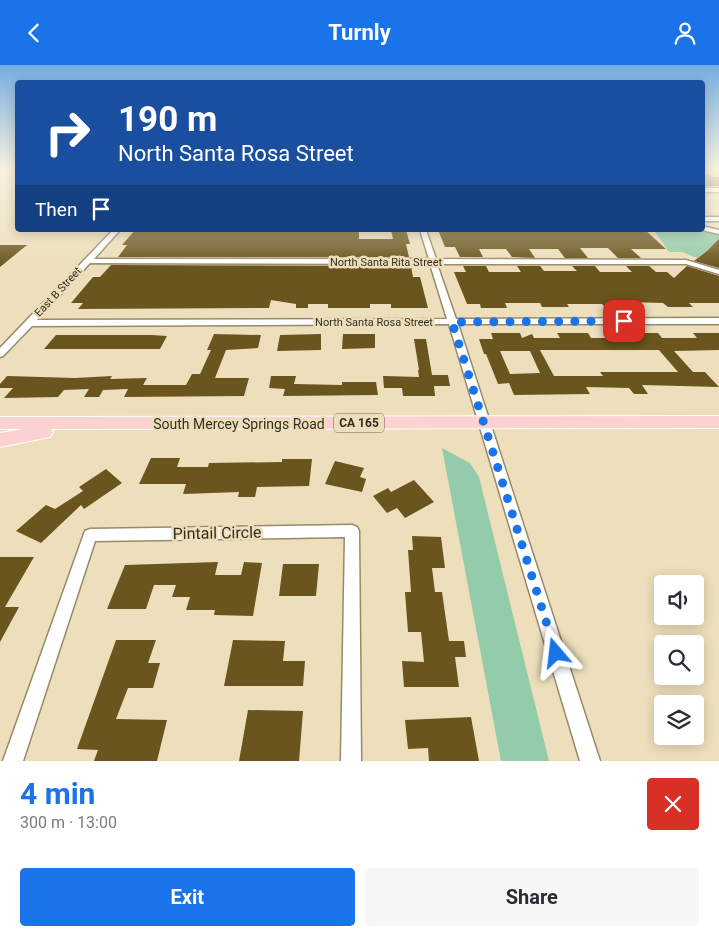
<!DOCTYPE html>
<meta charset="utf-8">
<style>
body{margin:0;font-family:Roboto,sans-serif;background:#f7f7f7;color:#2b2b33;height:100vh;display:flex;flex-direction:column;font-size:19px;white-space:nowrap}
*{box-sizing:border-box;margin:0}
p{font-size:16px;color:#7c7c81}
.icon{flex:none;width:28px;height:28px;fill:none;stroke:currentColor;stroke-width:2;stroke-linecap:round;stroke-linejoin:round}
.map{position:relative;height:696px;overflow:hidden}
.details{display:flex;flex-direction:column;background:#fff;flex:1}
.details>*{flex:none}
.hud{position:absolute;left:15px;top:15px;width:690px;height:152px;border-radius:5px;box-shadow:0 2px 12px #0003;background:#1a4fa0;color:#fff;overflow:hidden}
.fabs{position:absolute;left:654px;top:510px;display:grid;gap:10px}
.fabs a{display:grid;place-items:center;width:50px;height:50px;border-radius:5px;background:#fff;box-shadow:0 2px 12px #0003;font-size:25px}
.pin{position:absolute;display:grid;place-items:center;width:42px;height:42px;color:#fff;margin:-21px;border-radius:10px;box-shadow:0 2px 8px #0006}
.me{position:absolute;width:55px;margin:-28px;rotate:343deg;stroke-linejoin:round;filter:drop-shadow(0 0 4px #0008)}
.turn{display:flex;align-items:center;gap:18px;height:105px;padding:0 20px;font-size:22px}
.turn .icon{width:65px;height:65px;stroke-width:2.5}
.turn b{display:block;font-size:35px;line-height:42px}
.then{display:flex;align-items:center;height:48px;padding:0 20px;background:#0003;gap:10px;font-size:19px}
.round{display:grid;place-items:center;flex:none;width:52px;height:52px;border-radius:5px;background:#f7f7f7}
.headline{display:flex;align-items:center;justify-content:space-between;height:85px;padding:0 20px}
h1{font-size:30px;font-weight:700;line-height:38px;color:#1a73e8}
.cta{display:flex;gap:10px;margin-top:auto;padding:10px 20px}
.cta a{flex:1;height:58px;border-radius:5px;background:#1a73e8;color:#fff;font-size:20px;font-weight:700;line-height:58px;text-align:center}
.cta a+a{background:#f7f7f7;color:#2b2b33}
header{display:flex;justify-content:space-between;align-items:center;height:65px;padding:0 20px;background:#1a73e8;color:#fff;font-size:22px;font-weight:700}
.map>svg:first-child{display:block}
.green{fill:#93ccaa}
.building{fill:#6a551f;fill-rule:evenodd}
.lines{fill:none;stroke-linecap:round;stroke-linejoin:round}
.street-casing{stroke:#988a69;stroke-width:3}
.primary-casing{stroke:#fff;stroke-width:2}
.street{fill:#fff;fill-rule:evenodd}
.primary{fill:#fbd2d0;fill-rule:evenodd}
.route{stroke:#1a73e8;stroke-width:9;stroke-dasharray:0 16.2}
.labels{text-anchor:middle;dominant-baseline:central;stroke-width:5;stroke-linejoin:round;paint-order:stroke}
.far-street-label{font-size:11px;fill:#342e20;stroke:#eddfbb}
.shield{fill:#eddfbb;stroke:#6c634e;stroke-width:1}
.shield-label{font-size:12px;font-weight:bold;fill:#342e20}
.street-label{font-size:14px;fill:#342e20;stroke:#eddfbb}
.near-street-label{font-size:16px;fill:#342e20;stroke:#eddfbb}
</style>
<header><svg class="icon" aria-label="back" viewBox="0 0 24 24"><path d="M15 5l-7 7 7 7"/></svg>Turnly<svg class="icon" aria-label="person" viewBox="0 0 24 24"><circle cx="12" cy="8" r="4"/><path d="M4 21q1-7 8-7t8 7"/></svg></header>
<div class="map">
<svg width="719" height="696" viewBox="0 0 719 696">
<rect width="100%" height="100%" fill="#eddfbb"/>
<path class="green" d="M654 165H702L719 170V176L697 193 682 187H669Z
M442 383 470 398 479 412 549 696H501Z"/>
<path class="building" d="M702 106 714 112H719V121H702Z
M135 165H359V174H393L391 165H406L410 179H406L409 192H118L127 180H122Z
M438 165H645L666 184H631L641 193H618L608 183H580L588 193H565L558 184H529L535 193 512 192 506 184H479L483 192H460L455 182H445Z
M719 174V203L694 196 708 185Z
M0 180H27L0 202Z
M111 200 411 201 413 212H420L428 243H391V239H370V243H328V239H308V243H296V239L271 235 269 243 78 244 83 238H71L93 212H100Z
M463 201H486L489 207H521L517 201H540L544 206H577L572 201H595L600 207H632L626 201H649L656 207H667L674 213 687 201 719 211V238H689L693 242H668L663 238 627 237 631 242H605L602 239H567L569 242H542L540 238H505L507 243H481L480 239H467L454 207H466Z
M491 268H520L522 273 532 269 534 273H560L557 268H588L591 273H627L623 268H658L662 273H697L693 268H719V285L674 286 693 307H705L719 322 642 320 648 329H634L629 323 586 322 590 329 514 330 509 318 498 319 486 289H484L479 274H493ZM540 285H659L678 307H600L603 311H554ZM500 286H530L540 308 510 309Z
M214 269 261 270 258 283 226 285 215 313H249L244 331 124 332 128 324 103 325 99 332H84L89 324 64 325 58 332 4 333 13 323H0V319L7 311 75 313 112 311 110 314 147 313 143 320H186L192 309H200L211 285H207Z
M321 269V285L277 286 280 270Z
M343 269H375V283L342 284Z
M56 270H152L167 271 160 284H44Z
M414 274H426L432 310H448L450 321H434L435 331H403L402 323H384L383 311 419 312 418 305H419Z
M271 311H296L294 319 342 320V317H376L378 330 283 331 285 324 269 323Z
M151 393H180L177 402H208L209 398 282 397V394H312L309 421 257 422 255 432H238L239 427 183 429 186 419H139Z
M335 396 364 403 360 412 366 414 362 427 325 419Z
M106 404 122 418 84 444 81 440 41 478 16 466 46 440 55 444 83 426 79 422Z
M414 415 434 437 405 453 397 443 387 448 373 431 388 423 391 427Z
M412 471 441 472 445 503H432L435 527H442L449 576H464L466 592H455L459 622H404L402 596 424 597 421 567H408L405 527H411L408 485H413Z
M0 492H34L5 542H19L0 577Z
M218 497 215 510H241L244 497 262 498 253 551 214 550 215 545H186L190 532H172L176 520H154L146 544H107L125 500Z
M283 499H319L316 531H279Z
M116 575H156L148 598H160L153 623H128L116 654 167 655 157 696H94L98 685 77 684Z
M233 575 285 576 283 596H305L303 621H224Z
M248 645 303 646 299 696H239Z
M471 652 479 696H429L428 683 408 684 405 655Z"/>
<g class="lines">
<g class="street-casing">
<path id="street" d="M712 104H718L719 108Z
M702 123H719V127H702Z
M702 152H719V156H702Z
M702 161 719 165V169L702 165Z
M113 165H120L94 194H429L420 165H426L436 194 686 195 719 205V209L686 199H437L456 254 719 253V259H458L600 696H580L449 259 32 261 3 291 0 292V283ZM90 198 430 199 447 254 37 255Z
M352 460 357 462 359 466 361 696H341L345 472 95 476 23 696H3L85 466 90 464Z"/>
</g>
<g class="primary-casing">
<path id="primary" d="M719 351V363L51 364 53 367 50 372 0 382V368L23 364H0V352Z"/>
</g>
<use href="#street" class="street"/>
<use href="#primary" class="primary"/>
</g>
<linearGradient id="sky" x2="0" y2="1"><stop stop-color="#77ade1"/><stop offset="0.51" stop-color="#f7f1e0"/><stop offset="1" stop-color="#f7f1e0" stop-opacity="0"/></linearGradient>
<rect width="719" height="202" fill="url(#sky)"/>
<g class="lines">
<path class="route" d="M556 588 452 257 624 256"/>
</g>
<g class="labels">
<g class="far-street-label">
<text x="386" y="197">North Santa Rita Street</text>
<text transform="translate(58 227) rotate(-47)">East B Street</text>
<text x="374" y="257">North Santa Rosa Street</text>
</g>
<rect class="shield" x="334" y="348.5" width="50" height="19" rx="4"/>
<g class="shield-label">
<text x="359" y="358">CA 165</text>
</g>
<g class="street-label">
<text x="239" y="359">South Mercey Springs Road</text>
</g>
<g class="near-street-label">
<text transform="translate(217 468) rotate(-1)">Pintail Circle</text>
</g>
</g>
</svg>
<div class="fabs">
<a><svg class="icon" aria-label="sound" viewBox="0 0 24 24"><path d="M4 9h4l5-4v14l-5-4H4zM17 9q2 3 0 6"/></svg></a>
<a><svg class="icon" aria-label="search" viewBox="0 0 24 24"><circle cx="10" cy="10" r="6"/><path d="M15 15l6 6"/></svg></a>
<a><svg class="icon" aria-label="layers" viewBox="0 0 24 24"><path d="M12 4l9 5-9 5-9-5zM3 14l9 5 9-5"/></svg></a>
</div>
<div class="pin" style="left:624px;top:256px;background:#d93025"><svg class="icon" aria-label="arrive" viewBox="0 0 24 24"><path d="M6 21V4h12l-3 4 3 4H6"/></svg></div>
<svg class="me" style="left:556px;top:588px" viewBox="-20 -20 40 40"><path d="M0-17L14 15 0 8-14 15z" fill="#1a73e8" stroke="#fff" stroke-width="4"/></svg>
<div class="hud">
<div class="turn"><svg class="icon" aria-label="right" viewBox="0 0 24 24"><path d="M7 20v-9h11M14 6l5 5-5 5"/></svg><div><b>190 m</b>North Santa Rosa Street</div></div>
<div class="then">Then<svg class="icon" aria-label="arrive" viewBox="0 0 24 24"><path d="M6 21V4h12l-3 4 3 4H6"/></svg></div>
</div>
</div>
<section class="details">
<div class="headline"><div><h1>4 min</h1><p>300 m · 13:00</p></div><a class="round" style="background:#d93025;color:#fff"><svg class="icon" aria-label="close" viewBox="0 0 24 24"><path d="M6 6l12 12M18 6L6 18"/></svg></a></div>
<div class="cta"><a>Exit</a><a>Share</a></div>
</section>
